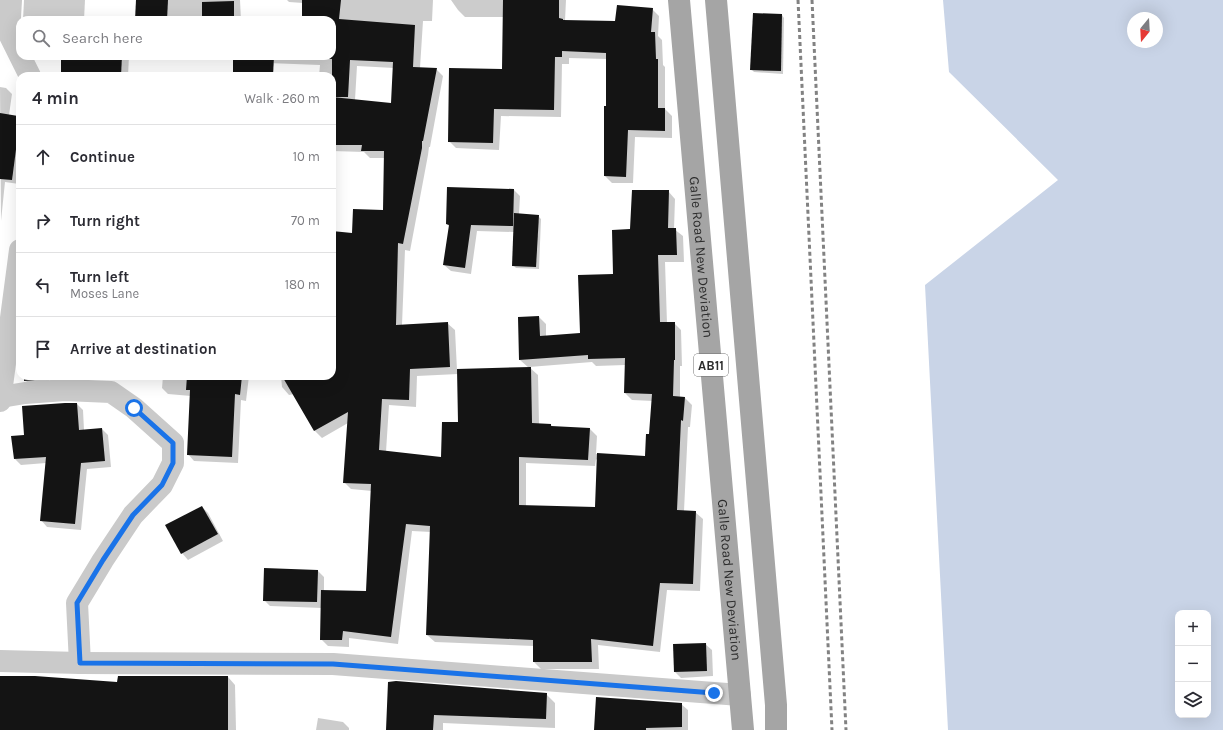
<!DOCTYPE html>
<meta charset="utf-8">
<style>
:root{--surface:#fff;--page:#f2f2f3;--text:#2b2b33;--muted:#7c7c81;--line:#e1e1e2}
body{margin:0;font-family:Karla,sans-serif;background:var(--page);color:var(--text)}
.controls{position:absolute;right:12px;bottom:12px;display:grid;overflow:hidden;border-radius:8px;box-shadow:0 4px 16px #0002}
.controls button{width:36px;height:36px;display:grid;place-items:center;padding:0;border:0;border-bottom:1px solid var(--line);background:var(--surface);color:var(--text);font:20px sans-serif}
.compass{position:absolute;left:1127px;top:12px;width:36px;height:36px;border-radius:50%;background:var(--surface);box-shadow:0 4px 16px #0002;rotate:198deg}
.stop{position:absolute;width:12px;height:12px;margin:-9px;border:3px solid #1a73e8;border-radius:50%;background:#fff}
.stop.end{background:#1a73e8;border-color:#fff;box-shadow:0 1px 4px #0008}
.list{margin:0;padding:0;list-style:none}
h2{display:flex;justify-content:space-between;align-items:center;height:52px;margin:0;padding:0 16px;font-size:17px}
h2 small{font-size:13px;font-weight:400;color:var(--muted)}
.list li{display:grid;grid-template-columns:26px 1fr auto;gap:12px;align-items:center;box-sizing:border-box;height:64px;padding:0 16px;border-top:1px solid var(--line)}
.list b{display:block;font-size:15px;white-space:nowrap}
.list p{margin:0;font-size:13px;white-space:nowrap;color:var(--muted)}
.list em{font-size:13px;font-style:normal;color:var(--muted)}
.icon{flex:none;width:22px;height:22px;fill:none;stroke:currentColor;stroke-width:2;stroke-linecap:round;stroke-linejoin:round}
.map{position:relative;flex:none;width:1223px;height:730px;overflow:hidden}
.search{position:absolute;background:var(--surface);box-shadow:0 4px 16px #0002;left:16px;top:16px;width:320px;height:44px;display:flex;align-items:center;gap:10px;box-sizing:border-box;padding:0 14px;border-radius:12px;color:var(--muted);font-size:15px}
.panel{position:absolute;background:var(--surface);box-shadow:0 4px 16px #0002;left:16px;top:72px;width:320px;height:308px;border-radius:12px}
.map>svg:first-child{display:block}
</style>
<div class="map">
<svg width="1223" height="730" viewBox="0 0 1223 730">
<rect width="100%" height="100%" fill="#fff"/>
<path fill="#c9d4e7" fill-rule="evenodd" d="M 943,0 L 1223,0 L 1223,730 L 948,730 L 925,285 L 1058,180 L 949,72 ZM 1133,18 L 1157,18 L 1157,42 L 1133,42 ZM 1178,613 L 1208,613 L 1208,715 L 1178,715 Z"/>
<g fill="#0003" fill-rule="evenodd">
<polygon points="24,0 85,0 84,20 23,20"/>
<polygon points="137,0 240,0 241,20 136,20"/>
<path d="M 287,0 L 433,0 L 432,21 L 423,21 L 420,68 L 436,69 L 443,76 L 430,147 L 429,147 L 428,155 L 410,251 L 405,250 L 402,325 L 447,323 L 455,330 L 457,370 L 529,368 L 520,360 L 539,317 L 546,324 L 546,337 L 581,334 L 614,275 L 631,230 L 668,191 L 675,199 L 674,229 L 683,236 L 684,262 L 665,262 L 667,323 L 674,323 L 681,330 L 682,366 L 680,366 L 680,397 L 685,398 L 692,405 L 690,427 L 688,427 L 684,511 L 695,512 L 703,519 L 700,591 L 667,590 L 660,652 L 598,645 L 599,669 L 541,669 L 534,662 L 534,646 L 435,642 L 427,635 L 431,532 L 412,531 L 398,644 L 349,638 L 349,647 L 328,646 L 321,639 L 322,608 L 270,606 L 264,600 L 318,571 L 324,577 L 324,591 L 367,592 L 372,491 L 351,489 L 344,482 L 348,423 L 322,438 L 315,431 L 294,394 L 289,395 L 282,387 L 281,376 L 332,376 L 332,232 L 353,234 L 384,211 L 385,158 L 370,158 L 364,152 L 332,151 L 332,76 L 319,76 L 320,65 L 242,62 L 236,56 L 332,56 L 332,20 L 303,20 L 303,3 L 289,2 ZM 357,66 L 394,68 L 392,104 L 355,100 ZM 592,362 L 596,366 L 625,365 L 625,393 L 632,400 L 653,401 L 650,435 L 646,457 L 596,454 L 597,436 L 590,429 L 553,427 L 551,425 L 539,424 L 538,375 L 529,367 ZM 458,374 L 459,424 L 442,458 L 386,452 L 389,405 L 416,407 L 417,376 ZM 596,459 L 597,460 L 596,508 L 526,506 L 526,463 L 595,466 Z"/>
<polygon points="451,0 566,0 565,21 616,22 652,9 659,16 658,36 662,40 663,65 665,67 665,109 672,116 672,138 635,137 633,183 612,183 605,176 607,107 607,59 569,58 569,64 562,64 561,117 501,116 499,150 456,148 449,141 503,70 504,17 465,17 458,10"/>
<polygon points="782,15 784,18 783,74 754,72 751,69"/>
<polygon points="62,56 129,56 128,76 62,76"/>
<polygon points="0,87 6,88 12,94 9,115 17,117 20,120 19,184 5,182 1,221"/>
<polygon points="514,190 520,196 519,214 538,216 541,219 539,269 516,268 513,265 514,232 477,231 471,274 451,271 444,265 450,227 447,224"/>
<polygon points="25,376 49,376 49,381 28,383 25,380"/>
<polygon points="160,376 249,376 246,401 241,400 238,463 194,461 188,454 191,396 168,394 162,388 163,376"/>
<polygon points="77,404 83,410 84,430 102,429 108,435 111,467 87,469 81,530 47,527 41,520 46,463 21,465 15,459 25,436"/>
<polygon points="202,507 208,513 223,541 188,560 182,553 167,526"/>
<polygon points="705,644 712,650 713,676 681,678 675,672"/>
<polygon points="228,677 235,685 236,730 51,730 118,683"/>
<polygon points="389,683 546,694 555,703 555,728 443,723 443,730 387,730"/>
<polygon points="681,704 688,710 688,730 595,730"/>
<polygon points="318,718 343,722 349,728 349,730 316,730"/>
</g>
<g fill="#141414">
<polygon points="136,0 168,0 167,20 135,20"/>
<polygon points="302,0 341,0 339,19 415,25 413,67 437,68 423,141 422,141 422,148 403,244 398,243 396,325 448,322 450,367 410,369 409,400 382,399 379,450 441,457 442,422 458,422 457,369 531,367 532,423 551,424 551,426 590,428 588,460 519,457 519,505 595,507 597,453 645,456 646,434 649,434 652,394 624,393 625,358 588,359 588,355 519,360 518,317 539,316 540,336 580,333 578,275 613,274 612,230 630,229 632,190 669,190 668,228 676,228 677,255 658,255 660,322 675,322 675,360 674,360 673,396 685,397 683,421 681,420 677,510 696,511 693,584 660,583 653,646 591,639 592,662 533,662 533,640 426,635 430,526 406,524 391,637 343,631 342,640 320,640 321,590 366,591 371,484 343,483 348,412 314,431 282,376 332,376 332,231 352,233 353,209 383,210 384,151 361,151 362,145 332,145 332,97 391,103 393,62 350,60 348,97 332,97 332,59 300,58 301,56 332,56 332,20 302,20"/>
<polygon points="503,0 559,0 559,18 563,19 563,20 615,21 617,5 653,8 651,32 655,32 656,59 658,59 658,108 665,108 665,131 628,130 626,177 604,176 604,106 606,106 606,53 562,51 562,57 555,57 554,110 494,109 493,143 448,142 449,68 502,69"/>
<polygon points="234,1 234,20 202,20 202,2"/>
<polygon points="753,13 782,14 781,71 750,70"/>
<polygon points="61,56 122,56 121,76 61,76"/>
<polygon points="233,56 274,56 273,76 233,76"/>
<polygon points="0,113 18,116 19,127 12,180 0,179"/>
<polygon points="447,187 514,189 513,226 471,225 465,268 443,265 449,225 446,224"/>
<polygon points="514,213 539,215 536,267 512,266"/>
<polygon points="24,376 46,376 46,379 24,381"/>
<polygon points="187,376 242,376 240,395 235,394 232,457 187,455 190,390 186,390"/>
<polygon points="65,403 77,403 79,430 102,428 105,461 81,463 75,524 40,521 46,457 14,459 11,436 24,435 22,406"/>
<polygon points="202,506 218,534 181,554 165,525"/>
<polygon points="264,568 318,570 317,602 263,601"/>
<polygon points="706,643 707,671 674,672 673,644"/>
<polygon points="0,676 35,676 117,682 118,676 228,676 228,730 0,730"/>
<polygon points="396,681 547,693 546,719 434,715 433,730 386,730 388,682"/>
<polygon points="596,697 682,703 682,727 646,728 646,730 594,730"/>
</g>
<g fill="none" stroke-linecap="round" stroke-linejoin="round">
<g stroke="#cacaca" stroke-width="22">
<polyline points="11,0 9,34 30,76"/>
<polyline points="1,397 25,393 65,390 111,392 134,408 173,443 173,463 162,485 133,515 103,560 77,603 80,663"/>
<polyline points="0,401 20,250"/>
<polyline points="0,661 80,663 333,664 740,695"/>
</g>
<g stroke="#a5a5a5" stroke-width="22">
<path id="s1" d="M 679,0 L 743,730"/>
<polyline points="716,0 776,705 776,730"/>
</g>
<g stroke="#828282" stroke-width="3" stroke-dasharray="4 3" stroke-linecap="butt">
<polyline points="798,0 832,730"/>
<polyline points="812,0 846,730"/>
</g>
</g>
<g fill="none" stroke-linecap="round" stroke-linejoin="round">
<polyline stroke="#1a73e8" stroke-width="5" points="134,408 173,443 173,463 162,485 133,515 103,560 77,603 80,663 333,664 714,693"/>
</g>
<g text-anchor="middle" stroke-width="4" stroke-linejoin="round" paint-order="stroke">
<rect fill="#fff" stroke="#6c6c6c" stroke-width="1" x="694" y="354" width="34" height="22" rx="3"/>
<g font-size="13" font-weight="bold" fill="#2d2d2d">
<text x="711" y="370">AB11</text>
</g>
<g font-size="14" fill="#2d2d2d" stroke="#fff">
<text dy="5" stroke="none"><textPath href="#s1" startOffset="258">Galle Road New Deviation</textPath></text>
<text dy="5" stroke="none"><textPath href="#s1" startOffset="582">Galle Road New Deviation</textPath></text>
</g>
</g>
</svg>
<div class="controls">
<button>+</button>
<button>−</button>
<button><svg class="icon" aria-label="layers" viewBox="0 0 24 24"><path d="M12 4l9 5-9 5-9-5zM3 14l9 5 9-5"/></svg></button>
</div>
<svg class="compass" viewBox="-18 -18 36 36"><path d="M0-13l5 13h-10z" fill="#e53935"/><path d="M0 13l5-13h-10z" fill="#7c7c81"/></svg>
<div class="stop" style="left:134px;top:408px"></div>
<div class="stop end" style="left:714px;top:693px"></div>
<div class="search"><svg class="icon" aria-label="search" viewBox="0 0 24 24"><circle cx="10" cy="10" r="6"/><path d="M15 15l6 6"/></svg>Search here</div>
<section class="panel">
<h2>4 min<small>Walk · 260 m</small></h2>
<ul class="list">
<li><svg class="icon" aria-label="ahead" viewBox="0 0 24 24"><path d="M12 20V5M6 11l6-6 6 6"/></svg><div><b>Continue</b></div><em>10 m</em></li>
<li><svg class="icon" aria-label="right" viewBox="0 0 24 24"><path d="M7 20v-9h11M14 6l5 5-5 5"/></svg><div><b>Turn right</b></div><em>70 m</em></li>
<li><svg class="icon" aria-label="left" viewBox="0 0 24 24"><path d="M17 20v-9H6M10 6l-5 5 5 5"/></svg><div><b>Turn left</b><p>Moses Lane</p></div><em>180 m</em></li>
<li><svg class="icon" aria-label="arrive" viewBox="0 0 24 24"><path d="M6 21V4h12l-3 4 3 4H6"/></svg><div><b>Arrive at destination</b></div></li>
</ul>
</section>
</div>
